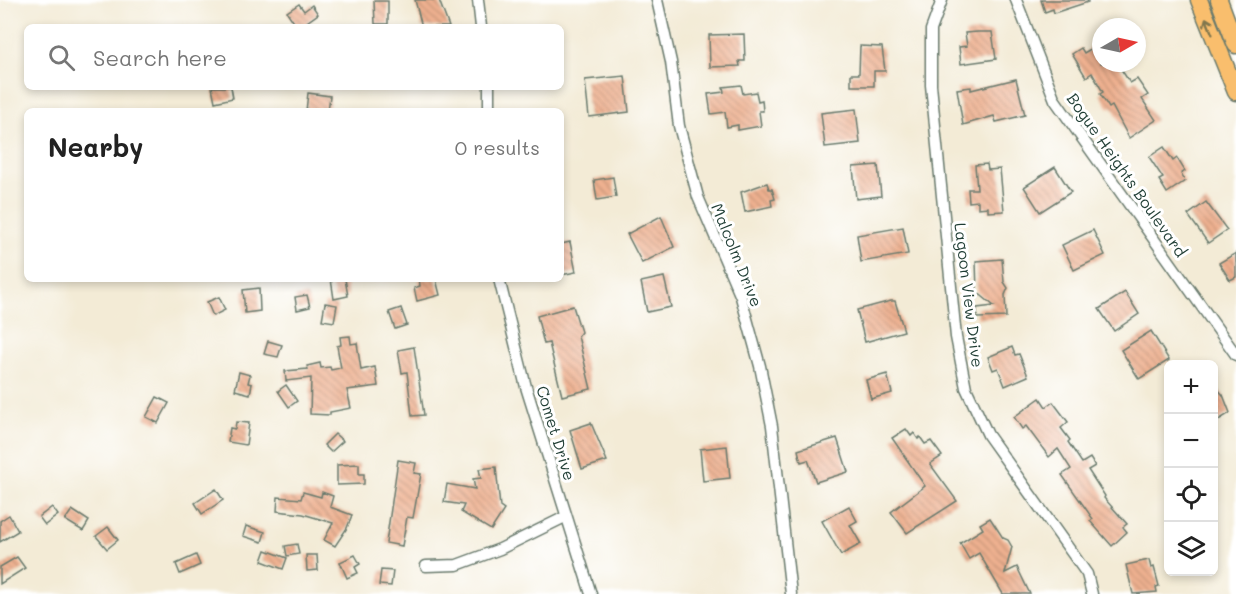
<!DOCTYPE html>
<meta charset="utf-8">
<style>
:root{--surface:#fff;--page:#f6f6f6;--text:#222;--muted:#767676;--line:#e0e0e0}
body{margin:0;font-family:Mali,sans-serif;background:var(--page);color:var(--text)}
.controls{position:absolute;right:18px;bottom:18px;display:grid;overflow:hidden;border-radius:9px;box-shadow:0 3px 9px #0003}
.controls button{width:54px;height:54px;display:grid;place-items:center;padding:0;border:0;border-bottom:2px solid var(--line);background:var(--surface);color:var(--text);font:30px sans-serif}
.compass{position:absolute;left:1092px;top:18px;width:54px;height:54px;border-radius:50%;background:var(--surface);box-shadow:0 3px 9px #0003;rotate:81deg}
.list{margin:0;padding:0;list-style:none}
h2{display:flex;justify-content:space-between;align-items:center;height:78px;margin:0;padding:0 24px;font-size:26px}
h2 small{font-size:20px;font-weight:400;color:var(--muted)}
.icon{flex:none;width:33px;height:33px;fill:none;stroke:currentColor;stroke-width:2;stroke-linecap:round;stroke-linejoin:round}
.map{position:relative;flex:none;width:1236px;height:594px;overflow:hidden}
.search{position:absolute;background:var(--surface);box-shadow:0 3px 9px #0003;left:24px;top:24px;width:540px;height:66px;display:flex;align-items:center;gap:15px;box-sizing:border-box;padding:0 21px;border-radius:9px;color:var(--muted);font-size:22px}
.panel{position:absolute;background:var(--surface);box-shadow:0 3px 9px #0003;left:24px;top:108px;width:540px;height:174px;border-radius:9px}
.map>svg:first-child{display:block}
</style>
<div class="map">
<svg width="1236" height="594" viewBox="0 0 1236 594">
<defs>
<pattern id="building-back-hatch" width="6" height="6" patternUnits="userSpaceOnUse" patternTransform="scale(1.5)"><rect width="6" height="6" fill="#efb190"/><path d="M-1 5l2 2M0 0l6 6M5-1l2 2" fill="none" stroke="#c19176"/></pattern>
</defs>
<rect width="100%" height="100%" fill="#fff"/>
<filter id="ink" filterUnits="userSpaceOnUse"><feTurbulence type="fractalNoise" baseFrequency=".0167" numOctaves="2"/><feDisplacementMap in="SourceGraphic" scale="12" xChannelSelector="R" yChannelSelector="G"/><feConvolveMatrix kernelMatrix="1 2 1 2 8 2 1 2 1" color-interpolation-filters="sRGB"/></filter>
<filter id="wash" filterUnits="userSpaceOnUse"><feTurbulence type="fractalNoise" baseFrequency=".008" numOctaves="4" result="noise"/><feDisplacementMap in="SourceGraphic" scale="24" xChannelSelector="R" yChannelSelector="G"/><feGaussianBlur stdDeviation="1.35" result="paint"/><feColorMatrix in="noise" values="0 0 0 0 0 0 0 0 0 0 0 0 0 0 0 0 0 1.4 0 .05"/><feComposite in="paint" operator="in"/></filter>
<g filter="url(#wash)">
<rect width="100%" height="100%" fill="#f3ebd6"/>
<g id="blocks">
<g fill="url(#building-back-hatch)">
<polygon points="415,0 439,0 449,27 422,27"/>
<polygon points="1041,0 1088,0 1088,2 1054,13 1053,9 1045,12"/>
<polygon points="374,1 388,1 388,24 375,24"/>
<polygon points="299,4 304,11 312,5 318,14 307,22 310,27 297,27 287,12"/>
<polygon points="978,32 992,32 996,59 961,64 959,47 967,46 965,33"/>
<polygon points="744,34 745,61 739,61 740,66 710,67 709,35"/>
<polygon points="860,46 882,47 885,71 874,71 874,86 851,86 851,74 859,74"/>
<polygon points="1081,48 1084,53 1092,48 1095,53 1101,50 1101,63 1117,63 1130,83 1137,79 1148,95 1142,99 1156,120 1129,138 1112,106 1109,108 1100,94 1103,92 1092,73 1086,77 1072,54"/>
<polygon points="625,76 629,112 589,117 585,80"/>
<polygon points="1016,79 1025,115 996,122 994,116 963,125 957,89 971,87 971,90"/>
<polygon points="741,85 743,94 756,92 758,101 762,100 763,111 759,111 761,126 738,130 738,125 727,127 725,112 711,114 708,94 724,92 723,87"/>
<polygon points="212,87 231,87 233,98 215,102"/>
<polygon points="308,93 330,96 328,111 306,111"/>
<polygon points="856,109 860,143 825,147 821,113"/>
<polygon points="1164,147 1173,161 1177,158 1185,171 1181,174 1185,181 1167,193 1159,180 1163,178 1149,157"/>
<polygon points="987,164 988,170 1000,169 1004,211 988,212 988,207 978,208 978,201 969,202 968,189 977,189 975,165"/>
<polygon points="878,165 881,196 856,199 853,167"/>
<polygon points="1055,167 1071,192 1040,212 1024,187"/>
<polygon points="613,177 616,197 597,200 594,180"/>
<polygon points="767,183 769,189 772,189 775,199 771,200 772,206 745,212 741,192"/>
<polygon points="1206,202 1227,230 1208,243 1188,215"/>
<polygon points="661,216 674,247 642,263 627,234"/>
<polygon points="903,227 908,254 861,262 857,235"/>
<polygon points="1093,230 1105,255 1074,270 1062,245"/>
<polygon points="570,242 576,272 561,275 561,244"/>
<polygon points="1236,253 1236,277 1230,280 1219,263"/>
<polygon points="1002,259 1004,282 1008,288 1005,295 1006,317 977,318 977,308 994,306 977,292 976,261"/>
<polygon points="664,277 671,307 647,312 641,282"/>
<polygon points="331,279 345,279 348,296 334,299"/>
<polygon points="419,279 436,279 440,295 417,301 414,288 420,286"/>
<polygon points="259,288 260,311 245,313 243,290"/>
<polygon points="1125,292 1139,314 1114,331 1099,309"/>
<polygon points="307,295 310,307 297,310 295,297"/>
<polygon points="219,297 225,310 213,316 207,302"/>
<polygon points="891,301 895,301 904,331 865,342 857,310"/>
<polygon points="325,303 337,305 334,322 322,320"/>
<polygon points="573,306 581,332 578,336 591,389 562,396 549,343 544,344 537,316"/>
<polygon points="401,308 407,325 395,329 389,312"/>
<polygon points="1151,331 1169,360 1139,379 1121,350"/>
<polygon points="350,336 351,344 357,343 361,370 375,367 378,386 347,390 351,408 330,412 330,415 310,414 311,378 286,381 285,371 308,369 307,366 320,363 321,368 330,367 331,370 341,368 337,346 341,345 340,337"/>
<polygon points="268,341 282,345 278,357 264,354"/>
<polygon points="414,347 424,415 412,416 407,372 402,373 398,350"/>
<polygon points="1012,347 1015,355 1019,354 1028,376 1005,386 998,368 993,370 988,357"/>
<polygon points="239,372 250,375 248,383 252,384 250,394 235,390"/>
<polygon points="887,374 892,393 871,399 866,380"/>
<polygon points="286,385 297,401 289,407 278,391"/>
<polygon points="1214,385 1223,395 1230,413 1214,423"/>
<polygon points="157,397 169,403 158,423 146,417"/>
<polygon points="1040,398 1046,407 1053,402 1068,422 1061,428 1070,440 1068,442 1082,463 1090,458 1095,466 1088,470 1105,496 1104,498 1127,524 1123,527 1127,532 1112,546 1090,521 1093,519 1062,475 1071,469 1058,449 1049,457 1026,426 1022,429 1014,417"/>
<polygon points="236,422 249,423 246,445 228,442 230,428 235,429"/>
<polygon points="591,423 607,461 582,469 570,430"/>
<polygon points="906,429 911,436 914,433 918,439 920,437 925,444 931,441 942,456 930,464 957,501 907,533 891,512 925,486 892,438"/>
<polygon points="335,434 343,441 331,452 324,445"/>
<polygon points="837,438 848,472 816,482 808,460 801,462 798,450"/>
<polygon points="727,446 730,478 703,481 700,449"/>
<polygon points="398,460 416,463 414,473 421,474 413,518 407,517 402,546 386,543"/>
<polygon points="359,464 359,474 364,474 364,484 337,485 337,465"/>
<polygon points="496,467 500,507 504,510 491,530 461,512 464,505 444,502 447,484 475,489 473,479 481,478 479,469"/>
<polygon points="216,489 223,500 202,514 195,503"/>
<polygon points="303,492 321,497 322,492 333,496 330,507 352,515 347,528 335,546 324,540 333,523 303,514 277,511 278,497 301,499"/>
<polygon points="849,506 857,521 850,525 861,544 841,555 822,521"/>
<polygon points="52,507 58,515 45,525 39,517"/>
<polygon points="72,510 89,521 83,531 65,520"/>
<polygon points="9,515 18,531 0,542 0,521"/>
<polygon points="990,518 1003,538 1008,540 1012,547 1005,573 1017,567 1030,594 1003,594 979,553 969,559 960,543 983,529 980,524"/>
<polygon points="246,526 265,532 262,542 243,536"/>
<polygon points="108,527 118,540 107,549 96,536"/>
<polygon points="297,544 299,554 287,556 285,546"/>
<polygon points="266,550 287,558 283,569 262,561"/>
<polygon points="196,555 200,565 180,574 176,564"/>
<polygon points="306,555 317,555 318,570 307,571"/>
<polygon points="355,555 360,564 355,567 358,573 347,578 340,562"/>
<polygon points="17,557 25,568 0,584 0,567"/>
<polygon points="1149,560 1151,568 1154,567 1159,586 1156,587 1157,592 1133,594 1126,565"/>
<polygon points="381,570 393,571 391,586 379,585"/>
</g>
</g>
</g>
<g filter="url(#ink)">
<use href="#blocks" fill-opacity="0" stroke="#697a6d" stroke-width="1.5"/>
<g fill="none" stroke-linecap="round" stroke-linejoin="round">
<g stroke="#697a6d" stroke-width="13">
<g id="street">
<polyline points="478,0 481,27"/>
<polyline points="657,0 671,62 679,126 698,197 741,297 760,366 772,426 791,594"/>
<polyline points="942,0 931,30 931,85 956,337 966,388 988,435 1087,574 1092,594"/>
<polyline points="1016,0 1055,100 1236,355"/>
<polyline points="489,111 489,87"/>
<polyline points="499,279 526,387 591,594"/>
<polyline points="426,566 457,565 500,549 565,517"/>
</g>
</g>
<g stroke="#697a6d" stroke-width="19">
<g id="primary">
<polyline points="1199,0 1236,92"/>
<polyline points="1219,0 1236,45"/>
</g>
</g>
<use href="#street" stroke="#fff" stroke-width="10"/>
<use href="#primary" stroke="#f9be6d" stroke-width="16"/>
</g>
<defs><path id="oneway-shaft" d="M-6 0H5M1.5-3L5.5 0L1.5 3" fill="none" stroke-width="1.6" stroke-linecap="round" stroke-linejoin="round" transform="scale(1.5)"/></defs>
<use stroke="#81774e" href="#oneway-shaft" transform="translate(1209 26) rotate(-112)"/>
</g>
<g text-anchor="middle" stroke-width="6" stroke-linejoin="round" paint-order="stroke">
<g font-size="16" fill="#1f3d34" stroke="#fff">
<text transform="translate(1127 175) rotate(55)" y="6">Bogue Heights Boulevard</text>
<text transform="translate(737 255) rotate(68)" y="6">Malcolm Drive</text>
<text transform="translate(969 295) rotate(83)" y="6">Lagoon View Drive</text>
<text transform="translate(556 433) rotate(73)" y="6">Comet Drive</text>
</g>
</g>
</svg>
<div class="controls">
<button>+</button>
<button>−</button>
<button><svg class="icon" aria-label="locate" viewBox="0 0 24 24"><circle cx="12" cy="12" r="6"/><path d="M12 2v4M12 18v4M2 12h4M18 12h4"/></svg></button>
<button><svg class="icon" aria-label="layers" viewBox="0 0 24 24"><path d="M12 4l9 5-9 5-9-5zM3 14l9 5 9-5"/></svg></button>
</div>
<svg class="compass" viewBox="-18 -18 36 36"><path d="M0-13l5 13h-10z" fill="#e53935"/><path d="M0 13l5-13h-10z" fill="#767676"/></svg>
<div class="search"><svg class="icon" aria-label="search" viewBox="0 0 24 24"><circle cx="10" cy="10" r="6"/><path d="M15 15l6 6"/></svg>Search here</div>
<section class="panel">
<h2>Nearby<small>0 results</small></h2>
<ul class="list">
</ul>
</section>
</div>
